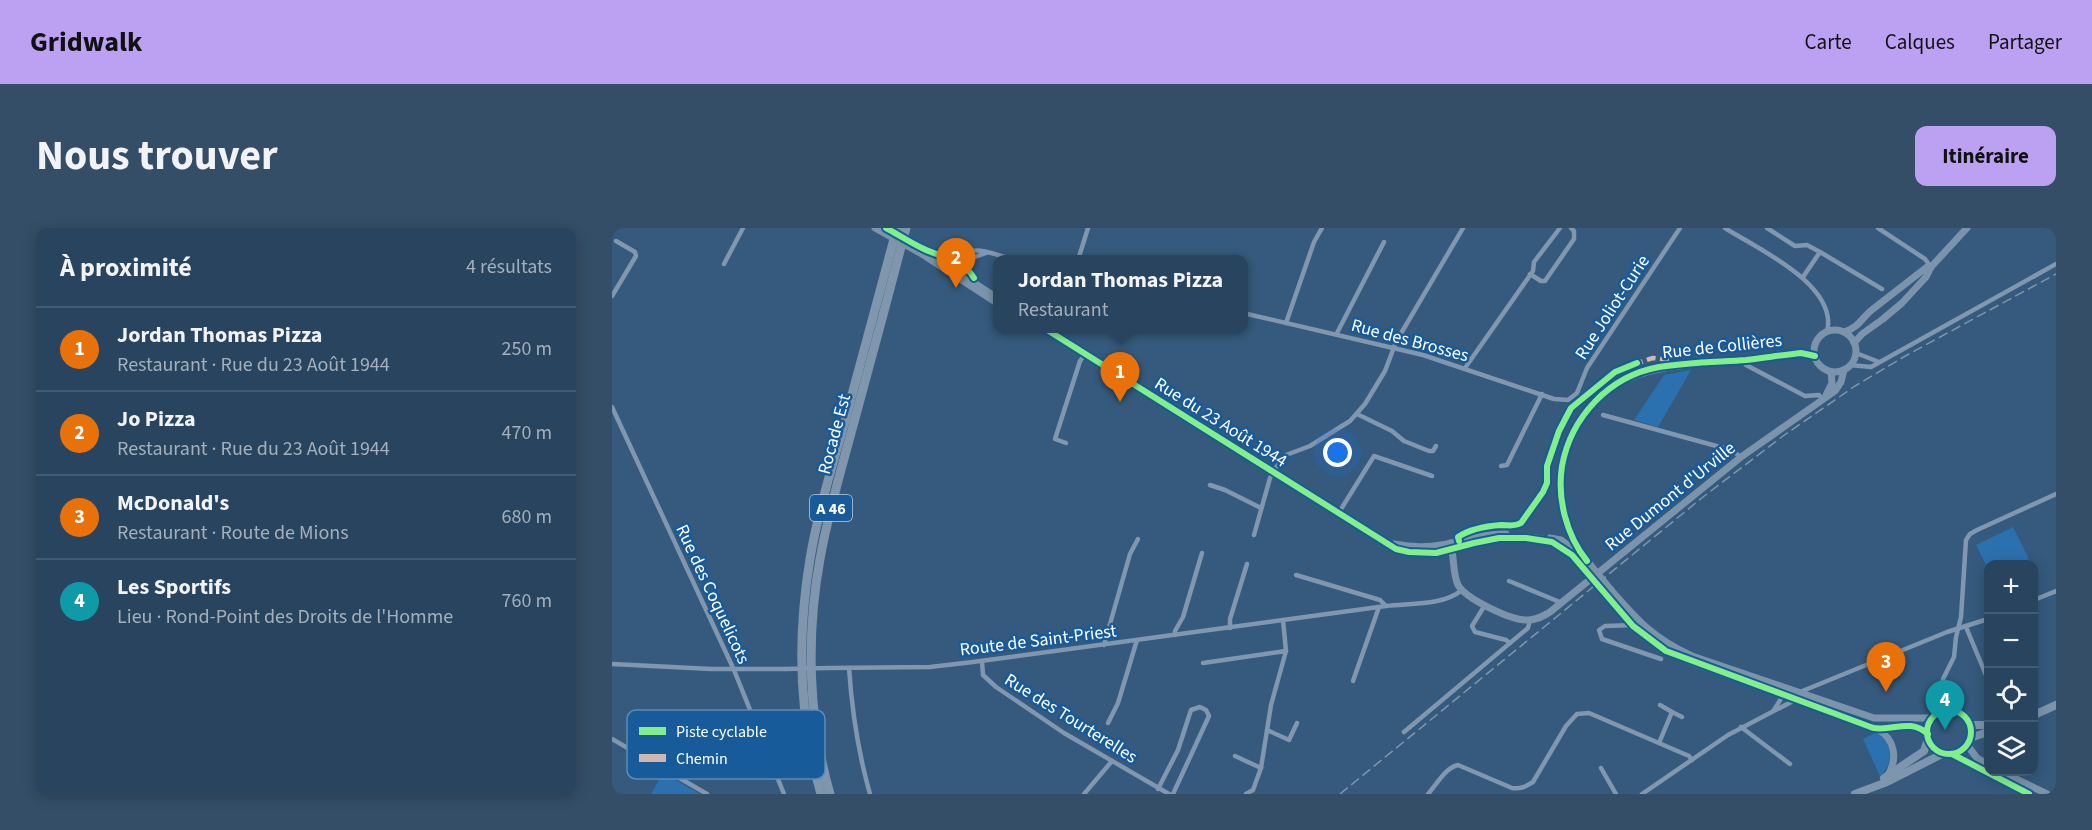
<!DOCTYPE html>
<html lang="fr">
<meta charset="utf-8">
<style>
:root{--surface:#28445e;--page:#344e67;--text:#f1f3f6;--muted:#a5b0bc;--line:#445c73;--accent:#bca0f2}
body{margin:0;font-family:"Source Sans 3",sans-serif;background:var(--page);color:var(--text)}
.controls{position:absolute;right:18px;bottom:18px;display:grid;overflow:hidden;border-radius:12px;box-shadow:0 3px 15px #0003}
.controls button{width:54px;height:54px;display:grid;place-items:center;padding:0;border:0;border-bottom:2px solid var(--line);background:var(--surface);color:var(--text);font:30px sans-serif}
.you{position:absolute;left:726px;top:225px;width:21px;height:21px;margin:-15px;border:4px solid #fff;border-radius:50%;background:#1a73e8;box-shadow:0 0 0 9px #1a73e833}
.badge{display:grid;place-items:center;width:39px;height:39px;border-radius:50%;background:var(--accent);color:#fff;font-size:20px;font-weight:700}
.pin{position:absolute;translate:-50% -50px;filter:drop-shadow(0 2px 3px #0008)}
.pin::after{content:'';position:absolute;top:32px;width:21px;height:18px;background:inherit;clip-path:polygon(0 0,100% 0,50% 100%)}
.popup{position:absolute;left:381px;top:27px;width:255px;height:78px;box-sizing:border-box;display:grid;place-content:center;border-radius:12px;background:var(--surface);filter:drop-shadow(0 2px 4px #0005);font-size:20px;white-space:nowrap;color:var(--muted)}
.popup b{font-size:22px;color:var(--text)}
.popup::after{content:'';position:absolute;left:50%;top:100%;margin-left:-12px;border:12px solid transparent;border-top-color:var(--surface)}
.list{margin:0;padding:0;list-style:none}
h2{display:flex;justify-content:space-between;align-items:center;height:78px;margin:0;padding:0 24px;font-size:26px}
h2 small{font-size:20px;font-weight:400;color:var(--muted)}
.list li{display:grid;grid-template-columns:39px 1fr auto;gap:18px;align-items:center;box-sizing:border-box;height:84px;padding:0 24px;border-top:2px solid var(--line)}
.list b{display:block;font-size:22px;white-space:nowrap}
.list p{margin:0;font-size:20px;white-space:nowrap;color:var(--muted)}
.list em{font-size:20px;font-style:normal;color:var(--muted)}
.icon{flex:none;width:33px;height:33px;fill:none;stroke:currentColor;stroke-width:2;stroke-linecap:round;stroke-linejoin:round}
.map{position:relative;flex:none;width:1444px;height:566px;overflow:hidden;border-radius:12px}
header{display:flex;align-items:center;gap:36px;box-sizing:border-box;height:84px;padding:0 30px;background:var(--accent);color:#111}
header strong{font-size:28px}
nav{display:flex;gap:33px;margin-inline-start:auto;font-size:21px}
.intro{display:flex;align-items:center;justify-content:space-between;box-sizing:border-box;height:144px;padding:0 36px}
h1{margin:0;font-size:42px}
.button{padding:15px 27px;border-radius:12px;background:var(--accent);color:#111;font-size:21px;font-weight:700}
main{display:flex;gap:36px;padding:0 36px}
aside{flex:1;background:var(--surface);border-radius:12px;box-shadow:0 3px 15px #0003}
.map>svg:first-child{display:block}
</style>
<header>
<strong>Gridwalk</strong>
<nav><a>Carte</a><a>Calques</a><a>Partager</a></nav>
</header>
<div class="intro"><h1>Nous trouver</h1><a class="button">Itinéraire</a></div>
<main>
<aside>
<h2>À proximité<small>4 résultats</small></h2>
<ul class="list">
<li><span class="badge" style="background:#e8710a">1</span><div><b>Jordan Thomas Pizza</b><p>Restaurant · Rue du 23 Août 1944</p></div><em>250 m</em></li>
<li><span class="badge" style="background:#e8710a">2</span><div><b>Jo Pizza</b><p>Restaurant · Rue du 23 Août 1944</p></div><em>470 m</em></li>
<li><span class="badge" style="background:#e8710a">3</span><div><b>McDonald's</b><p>Restaurant · Route de Mions</p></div><em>680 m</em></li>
<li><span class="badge" style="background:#0f9aa8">4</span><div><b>Les Sportifs</b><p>Lieu · Rond-Point des Droits de l'Homme</p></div><em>760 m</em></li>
</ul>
</aside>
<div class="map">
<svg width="1444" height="566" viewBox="0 0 1444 566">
<rect width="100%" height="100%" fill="#355a7d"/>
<g fill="#2c71af">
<polygon points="1079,142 1046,199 1022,192 1052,147"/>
<polygon points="1401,299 1417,331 1406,336 1376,337 1376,341 1364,317"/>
<path d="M 1263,505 C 1282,513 1282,536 1268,548 L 1251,511 Z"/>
<polygon points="51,545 88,566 39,566"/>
</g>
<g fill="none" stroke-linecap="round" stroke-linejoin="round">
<g stroke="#8097af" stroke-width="4.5">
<path d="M 1113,0 C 1146,21 1227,57 1215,104"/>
<polyline points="1155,0 1183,18 1195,17 1208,24"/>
<polyline points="1266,0 1313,31 1319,39"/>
<polyline points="466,32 476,0"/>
<polyline points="112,36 131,0"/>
<path d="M 336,43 C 356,11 372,24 403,32"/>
<polyline points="918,46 929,53 933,53 962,11 962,3 959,0"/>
<polyline points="347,48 360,30 374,25"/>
<polyline points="1191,49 1208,24 1270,61"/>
<polyline points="0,68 24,28 23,24 4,13"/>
<polyline points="631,85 811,127 942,171 956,172 965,165 975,140 1068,0"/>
<polyline points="674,95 702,14 710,0"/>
<polyline points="725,105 772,14"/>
<polyline points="1244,125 1267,134"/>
<polyline points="1133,132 1134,137 1193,168 1207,167 1210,171"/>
<polyline points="1238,137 1259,139 1444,36"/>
<polyline points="853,140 921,43 922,34 948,0"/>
<polyline points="0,179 122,442 172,566"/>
<polyline points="745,186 780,203 792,213 817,223 821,223 824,218"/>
<polyline points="991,187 1119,222 1129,229"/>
<polyline points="454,215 443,211 468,133 473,126"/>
<polyline points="889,238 895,237 930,166"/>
<polyline points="598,257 613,262 649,280"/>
<polyline points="726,286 762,228 820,248"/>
<polyline points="642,307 658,250 663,241 674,227 698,218 738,193 753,176 773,143 784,114 851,0"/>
<polyline points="684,347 768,372 774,378"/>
<polyline points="897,353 950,375"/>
<polyline points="1422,372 1444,363"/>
<polyline points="873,377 860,398 863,404 894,412 898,415"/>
<polyline points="1024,397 993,398 987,402 990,411 1049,431"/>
<polyline points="1354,399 1376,452"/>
<polyline points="618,400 618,391 635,336"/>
<polyline points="563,407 563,403 571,389 590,325"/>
<polyline points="492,417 518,326 526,311"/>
<polyline points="370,433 371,447 384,459 452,505 557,566"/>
<polyline points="591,435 674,423"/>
<polyline points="0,436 99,441 173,441"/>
<path d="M 217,440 L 318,439 L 361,434 L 774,378 C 798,375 831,378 850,362"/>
<path d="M 237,440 C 240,484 246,524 258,566"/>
<polyline points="741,453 767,379"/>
<polyline points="1188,464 1335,404 1376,391"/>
<polyline points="1162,482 1175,461"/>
<polyline points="1335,483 1332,472 1331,451 1342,429 1344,409 1349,389 1354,312 1358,306 1365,302 1444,266"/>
<polyline points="1060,484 1070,489"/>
<polyline points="496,495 506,475 525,412"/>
<polyline points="1129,499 1178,536"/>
<polyline points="655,502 677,512 685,495"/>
<polyline points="792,504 916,400 918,392"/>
<polyline points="0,511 95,566"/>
<polyline points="1047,515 1060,484 1048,477"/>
<polyline points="623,528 649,540"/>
<polyline points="989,540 1004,566"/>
<polyline points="546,561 566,522 579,482 588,479 594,482 597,488 561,566"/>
<polyline points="472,566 500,533"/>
<polyline points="634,566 641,562 649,540 659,477 674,423 671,392"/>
<path d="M 816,566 C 825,556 833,540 846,537 L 900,560 C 909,561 913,559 921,554 L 954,498 L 965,486 L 977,485 L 1077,528 L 1080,532"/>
<polyline points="1030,566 1116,507 1183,472"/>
</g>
<g stroke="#7b94ab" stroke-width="7">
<polyline points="310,26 385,75"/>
<polyline points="347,45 385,70"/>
<path d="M 432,100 L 784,321 C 811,330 834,322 861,315 C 882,309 922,305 943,315 C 954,320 962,329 970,338"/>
<circle cx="1223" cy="123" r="21"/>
<path d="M 1232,104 C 1248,99 1249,90 1261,81 C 1279,67 1297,53 1315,39 L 1319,39"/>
<polyline points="1242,115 1250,106 1271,91 1290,75 1314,49 1319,39 1355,0"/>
<polyline points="1214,167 1220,155 1219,144"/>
<polyline points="938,310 949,312 965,324"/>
<path d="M 838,315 C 843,329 840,344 846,357 C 854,371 900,393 916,392 C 925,392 931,388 938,384 L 1129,229 L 1223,163 L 1229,154 L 1232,142"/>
<path d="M 782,316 C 798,319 812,320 829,317 C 852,314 870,305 894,306"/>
<path d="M 971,329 C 952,298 942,259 953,224 C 983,134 1056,139 1134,132 C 1152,130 1170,127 1189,125 L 1203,128"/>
<path d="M 999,362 C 1026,393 1042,411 1080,428 L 1262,490 L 1321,490"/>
<path d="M 994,367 C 1022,399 1038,417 1079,434 L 1248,495 C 1253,497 1258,499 1262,500 C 1283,503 1297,490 1316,506"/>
<path d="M 1265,501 C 1283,511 1286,530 1276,547"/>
<polyline points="1355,517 1365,530 1376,536"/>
<polyline points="1340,526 1417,566"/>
<polyline points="1390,544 1435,566"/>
</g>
<g stroke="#7d96ad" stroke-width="8">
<circle cx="1337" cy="504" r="22"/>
<polyline points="1422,487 1444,477"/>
<polyline points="1358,497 1376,497"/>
<polyline points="1358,510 1376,504"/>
<polyline points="1272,550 1312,523 1316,511"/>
<polyline points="1243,566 1275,554 1332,525"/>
</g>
<g stroke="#7f96ad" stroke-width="9">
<path d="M 209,566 C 187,490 185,409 198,331 C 206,283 221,236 234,189 C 251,126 268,63 285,0"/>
<path d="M 218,566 C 196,490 194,408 208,331 C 216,285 230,239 242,194 C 260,129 277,65 294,0"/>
</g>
<polyline stroke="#7f96ad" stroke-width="1.5" stroke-dasharray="10 4.5" stroke-linecap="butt" points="728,566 1091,269 1171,208 1243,158 1295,127 1444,46"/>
<polyline stroke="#8097af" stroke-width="4.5" points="173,441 217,440"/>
<g stroke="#7b94ab" stroke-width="7">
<polyline points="263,0 310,26"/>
<polyline points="976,334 999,362"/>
<polyline points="970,338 994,367"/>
</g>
<polyline stroke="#d1b7ad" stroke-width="4.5" stroke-dasharray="9 4.5" stroke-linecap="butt" points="1022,136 1041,130 1057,132"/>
<g stroke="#185b9a" stroke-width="10">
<g id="cycleway">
<path d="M 274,0 C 287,7 299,15 312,21 C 329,29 352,32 362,50"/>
<path d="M 432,100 L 784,321 L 797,324 L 824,325 L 862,315 L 887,310 L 914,310 L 940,314 L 960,327 L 1021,398 L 1054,423 L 1248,495 C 1253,497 1258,499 1262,500 C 1283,503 1297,490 1316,506"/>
<path d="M 847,313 L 846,309 C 858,301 875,298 889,297 C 897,297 902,299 909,295 L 931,264 L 935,255 L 935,238 L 947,203 L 959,180 L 1003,144 L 1025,135"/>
<path d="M 975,333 C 954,307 945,270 950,238 C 959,189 997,148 1047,139 C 1076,134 1105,134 1134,132 C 1152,130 1170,127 1189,125 L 1203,128"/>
<circle cx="1337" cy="504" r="22"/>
<polyline points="1340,526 1417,566"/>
</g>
</g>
<use href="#cycleway" stroke="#82f089" stroke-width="6"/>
</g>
<g text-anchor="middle" stroke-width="5" stroke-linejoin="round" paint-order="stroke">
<rect fill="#185b9a" stroke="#bacee1" stroke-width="1.5" x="198" y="267" width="42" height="26" rx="4.5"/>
<g font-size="16" font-weight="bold" fill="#fff">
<text x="219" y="286">A 46</text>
</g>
<g font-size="18" fill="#fff" stroke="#185b9a">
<text transform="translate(1000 79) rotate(-57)" y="6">Rue Joliot-Curie</text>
<text transform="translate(798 112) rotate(15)" y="6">Rue des Brosses</text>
<text transform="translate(1110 118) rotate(-6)" y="6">Rue de Collières</text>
<text transform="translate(609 194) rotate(32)" y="6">Rue du 23 Août 1944</text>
<text transform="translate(222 206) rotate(-75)" y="6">Rocade Est</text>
<text transform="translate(1058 268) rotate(-39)" y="6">Rue Dumont d'Urville</text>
<text transform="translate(101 366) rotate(65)" y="6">Rue des Coquelicots</text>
<text transform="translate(426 412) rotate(-7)" y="6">Route de Saint-Priest</text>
<text transform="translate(459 490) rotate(32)" y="6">Rue des Tourterelles</text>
</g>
</g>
<rect x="15" y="482" width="198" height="69" rx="9" fill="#185b9a" stroke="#5d8cb8" stroke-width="1.5"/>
<rect x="27" y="499" width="27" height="8" fill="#82f089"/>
<rect x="27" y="526" width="27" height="8" fill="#d1b7ad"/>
<g font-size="16" fill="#fff">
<text x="64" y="509">Piste cyclable</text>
<text x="64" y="536">Chemin</text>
</g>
</svg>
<div class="controls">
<button>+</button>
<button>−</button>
<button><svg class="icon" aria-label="locate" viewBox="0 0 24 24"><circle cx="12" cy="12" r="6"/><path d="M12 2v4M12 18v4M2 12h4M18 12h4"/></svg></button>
<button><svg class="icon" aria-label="layers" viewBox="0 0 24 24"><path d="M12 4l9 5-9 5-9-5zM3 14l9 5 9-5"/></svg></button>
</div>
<div class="you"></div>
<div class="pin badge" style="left:508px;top:174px;background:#e8710a">1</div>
<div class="popup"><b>Jordan Thomas Pizza</b>Restaurant</div>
<div class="pin badge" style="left:344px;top:60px;background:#e8710a">2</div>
<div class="pin badge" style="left:1274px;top:464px;background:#e8710a">3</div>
<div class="pin badge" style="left:1333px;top:502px;background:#0f9aa8">4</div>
</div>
</main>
